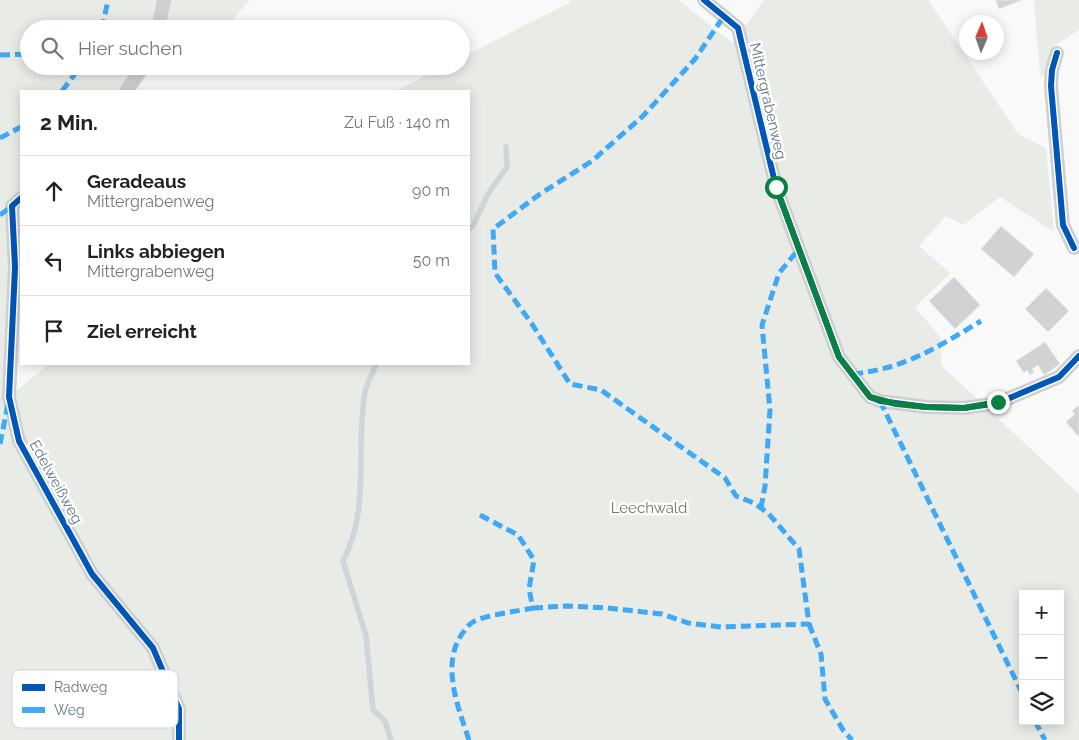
<!DOCTYPE html>
<html lang="de">
<meta charset="utf-8">
<style>
:root{--surface:#fff;--page:#f2f2f2;--text:#222;--muted:#767676;--line:#e0e0e0}
body{margin:0;font-family:Raleway,sans-serif;background:var(--page);color:var(--text)}
.controls{position:absolute;right:15px;bottom:15px;display:grid;overflow:hidden;border-radius:0px;box-shadow:0 2px 12px #0003}
.controls button{width:45px;height:45px;display:grid;place-items:center;padding:0;border:0;border-bottom:1px solid var(--line);background:var(--surface);color:var(--text);font:25px sans-serif}
.compass{position:absolute;left:959px;top:15px;width:45px;height:45px;border-radius:50%;background:var(--surface);box-shadow:0 2px 12px #0003;rotate:2deg}
.stop{position:absolute;width:15px;height:15px;margin:-11px;border:4px solid #0b8043;border-radius:50%;background:#fff}
.stop.end{background:#0b8043;border-color:#fff;box-shadow:0 1px 5px #0008}
.list{margin:0;padding:0;list-style:none}
h2{display:flex;justify-content:space-between;align-items:center;height:65px;margin:0;padding:0 20px;font-size:21px}
h2 small{font-size:16px;font-weight:400;color:var(--muted)}
.list li{display:grid;grid-template-columns:32px 1fr auto;gap:15px;align-items:center;box-sizing:border-box;height:70px;padding:0 20px;border-top:1px solid var(--line)}
.list b{display:block;font-size:19px;white-space:nowrap}
.list p{margin:0;font-size:16px;white-space:nowrap;color:var(--muted)}
.list em{font-size:16px;font-style:normal;color:var(--muted)}
.icon{flex:none;width:28px;height:28px;fill:none;stroke:currentColor;stroke-width:2;stroke-linecap:round;stroke-linejoin:round}
.map{position:relative;flex:none;width:1079px;height:740px;overflow:hidden}
.search{position:absolute;background:var(--surface);box-shadow:0 2px 12px #0003;left:20px;top:20px;width:450px;height:55px;display:flex;align-items:center;gap:12px;box-sizing:border-box;padding:0 18px;border-radius:28px;color:var(--muted);font-size:19px}
.panel{position:absolute;background:var(--surface);box-shadow:0 2px 12px #0003;left:20px;top:90px;width:450px;height:275px;border-radius:0px}
.map>svg:first-child{display:block}
</style>
<div class="map">
<svg width="1079" height="740" viewBox="0 0 1079 740">
<rect width="100%" height="100%" fill="#f9f9f9"/>
<g fill="#e8ebe6" fill-rule="evenodd">
<polygon points="0,0 250,0 223,29 29,29 29,66 138,66 116,91 21,91 21,191 0,212"/>
<path d="M 570,0 L 678,0 L 733,43 L 764,0 L 928,0 L 1018,134 L 1046,148 L 1054,232 L 1000,197 L 963,225 L 946,216 L 919,246 L 950,273 L 915,307 L 941,338 L 941,365 L 1079,494 L 1079,740 L 0,740 L 0,215 L 12,206 L 10,396 L 49,364 L 469,364 L 469,91 L 396,91 L 445,66 L 461,66 L 461,58 L 569,3 ZM 1023,594 L 1060,594 L 1060,721 L 1023,721 Z"/>
<polygon points="1034,0 1079,0 1079,30 1052,47 1050,78 1040,75"/>
</g>
<g fill="none" stroke-linecap="round" stroke-linejoin="round">
<g stroke="#ced6d9" stroke-width="5.5">
<polyline points="469,229 473,226 488,194 507,167 506,147"/>
<path d="M 376,364 C 373,373 367,383 365,392 C 355,449 371,509 343,561 L 366,636 L 373,710 L 385,721 L 391,740"/>
</g>
</g>
<g fill="#d0d2d3" stroke="#e8e8e8">
<polygon points="996,0 1022,0 999,9"/>
<polygon points="1001,226 1034,254 1014,277 981,249"/>
<polygon points="954,277 980,305 955,329 929,301"/>
<polygon points="1046,288 1069,311 1048,332 1025,309"/>
<polygon points="1045,342 1060,364 1044,375 1038,365 1032,369 1034,372 1030,375 1027,370 1024,373 1016,361"/>
<polygon points="1079,405 1079,437 1066,422 1075,414 1072,411"/>
</g>
<g fill="none" stroke-linecap="round" stroke-linejoin="round">
<g stroke="#cecfd0" stroke-width="14">
<polyline points="704,0 738,28 776,187 839,357 870,397 880,401 926,407 964,408 998,403 1059,377 1079,356"/>
<polyline points="158,29 164,0"/>
<polyline points="1057,53 1052,70 1051,86 1063,225 1074,248"/>
<polyline points="126,91 144,66"/>
<polyline points="21,198 12,206 15,267 9,397 19,441 92,574 153,648 179,709 179,740"/>
</g>
<g stroke="#3fa9f5" stroke-width="5" stroke-dasharray="10 5" stroke-linecap="butt">
<polyline points="102,29 108,0"/>
<polyline points="0,55 29,54"/>
<polyline points="62,91 81,66"/>
<polyline points="0,138 21,127"/>
<polyline points="0,215 12,206"/>
<path d="M 853,374 C 906,368 936,348 981,321"/>
<polyline points="880,401 1023,695"/>
<polyline points="0,444 8,404"/>
<polyline points="761,508 765,486 770,410 762,325 779,273 799,249"/>
<polyline points="533,608 567,606 607,608 662,614 688,623 721,627 809,624 799,549 768,513 754,503 736,496 725,478 601,390 570,384 532,324 495,273 493,229 540,194 592,161 643,116 695,59 724,16"/>
<polyline points="809,624 821,654 825,699 843,730 852,740"/>
<polyline points="1035,721 1045,740"/>
<path d="M 469,740 C 458,707 439,661 465,630 C 467,628 470,623 473,622 C 484,615 519,611 533,608 L 529,589 L 534,560 L 518,535 L 478,514"/>
</g>
<g stroke="#fff" stroke-width="9">
<g id="cycleway">
<polyline points="704,0 738,28 776,187 839,357 870,397 880,401 926,407 964,408 998,403 1059,377 1079,356"/>
<polyline points="1057,53 1052,70 1051,86 1063,225 1074,248"/>
<polyline points="21,198 12,206 15,267 9,397 19,441 92,574 153,648 179,709 179,740"/>
</g>
</g>
<use href="#cycleway" stroke="#0057b8" stroke-width="6"/>
</g>
<g fill="none" stroke-linecap="round" stroke-linejoin="round">
<polyline stroke="#0b8043" stroke-width="6" points="776,187 839,357 870,397 896,404 926,407 964,408 998,402"/>
</g>
<g text-anchor="middle" stroke-width="5" stroke-linejoin="round" paint-order="stroke">
<g font-size="15" fill="#657683" stroke="#fff">
<text transform="translate(768 101) rotate(77)" y="5">Mittergrabenweg</text>
<text transform="translate(56 482) rotate(61)" y="5">Edelweißweg</text>
</g>
<g font-size="15" fill="#687a64" stroke="#fff">
<text x="649" y="513">Leechwald</text>
</g>
</g>
<rect x="12" y="670" width="166" height="58" rx="8" fill="#fff" stroke="#d1d6da" stroke-width="1"/>
<rect x="22" y="684" width="23" height="7" fill="#0057b8"/>
<rect x="22" y="707" width="23" height="6" fill="#3fa9f5"/>
<g font-size="14" fill="#657683">
<text x="54" y="692">Radweg</text>
<text x="54" y="715">Weg</text>
</g>
</svg>
<div class="controls">
<button>+</button>
<button>−</button>
<button><svg class="icon" aria-label="layers" viewBox="0 0 24 24"><path d="M12 4l9 5-9 5-9-5zM3 14l9 5 9-5"/></svg></button>
</div>
<svg class="compass" viewBox="-18 -18 36 36"><path d="M0-13l5 13h-10z" fill="#e53935"/><path d="M0 13l5-13h-10z" fill="#767676"/></svg>
<div class="stop" style="left:776px;top:187px"></div>
<div class="stop end" style="left:998px;top:402px"></div>
<div class="search"><svg class="icon" aria-label="search" viewBox="0 0 24 24"><circle cx="10" cy="10" r="6"/><path d="M15 15l6 6"/></svg>Hier suchen</div>
<section class="panel">
<h2>2 Min.<small>Zu Fuß · 140 m</small></h2>
<ul class="list">
<li><svg class="icon" aria-label="ahead" viewBox="0 0 24 24"><path d="M12 20V5M6 11l6-6 6 6"/></svg><div><b>Geradeaus</b><p>Mittergrabenweg</p></div><em>90 m</em></li>
<li><svg class="icon" aria-label="left" viewBox="0 0 24 24"><path d="M17 20v-9H6M10 6l-5 5 5 5"/></svg><div><b>Links abbiegen</b><p>Mittergrabenweg</p></div><em>50 m</em></li>
<li><svg class="icon" aria-label="arrive" viewBox="0 0 24 24"><path d="M6 21V4h12l-3 4 3 4H6"/></svg><div><b>Ziel erreicht</b></div></li>
</ul>
</section>
</div>
